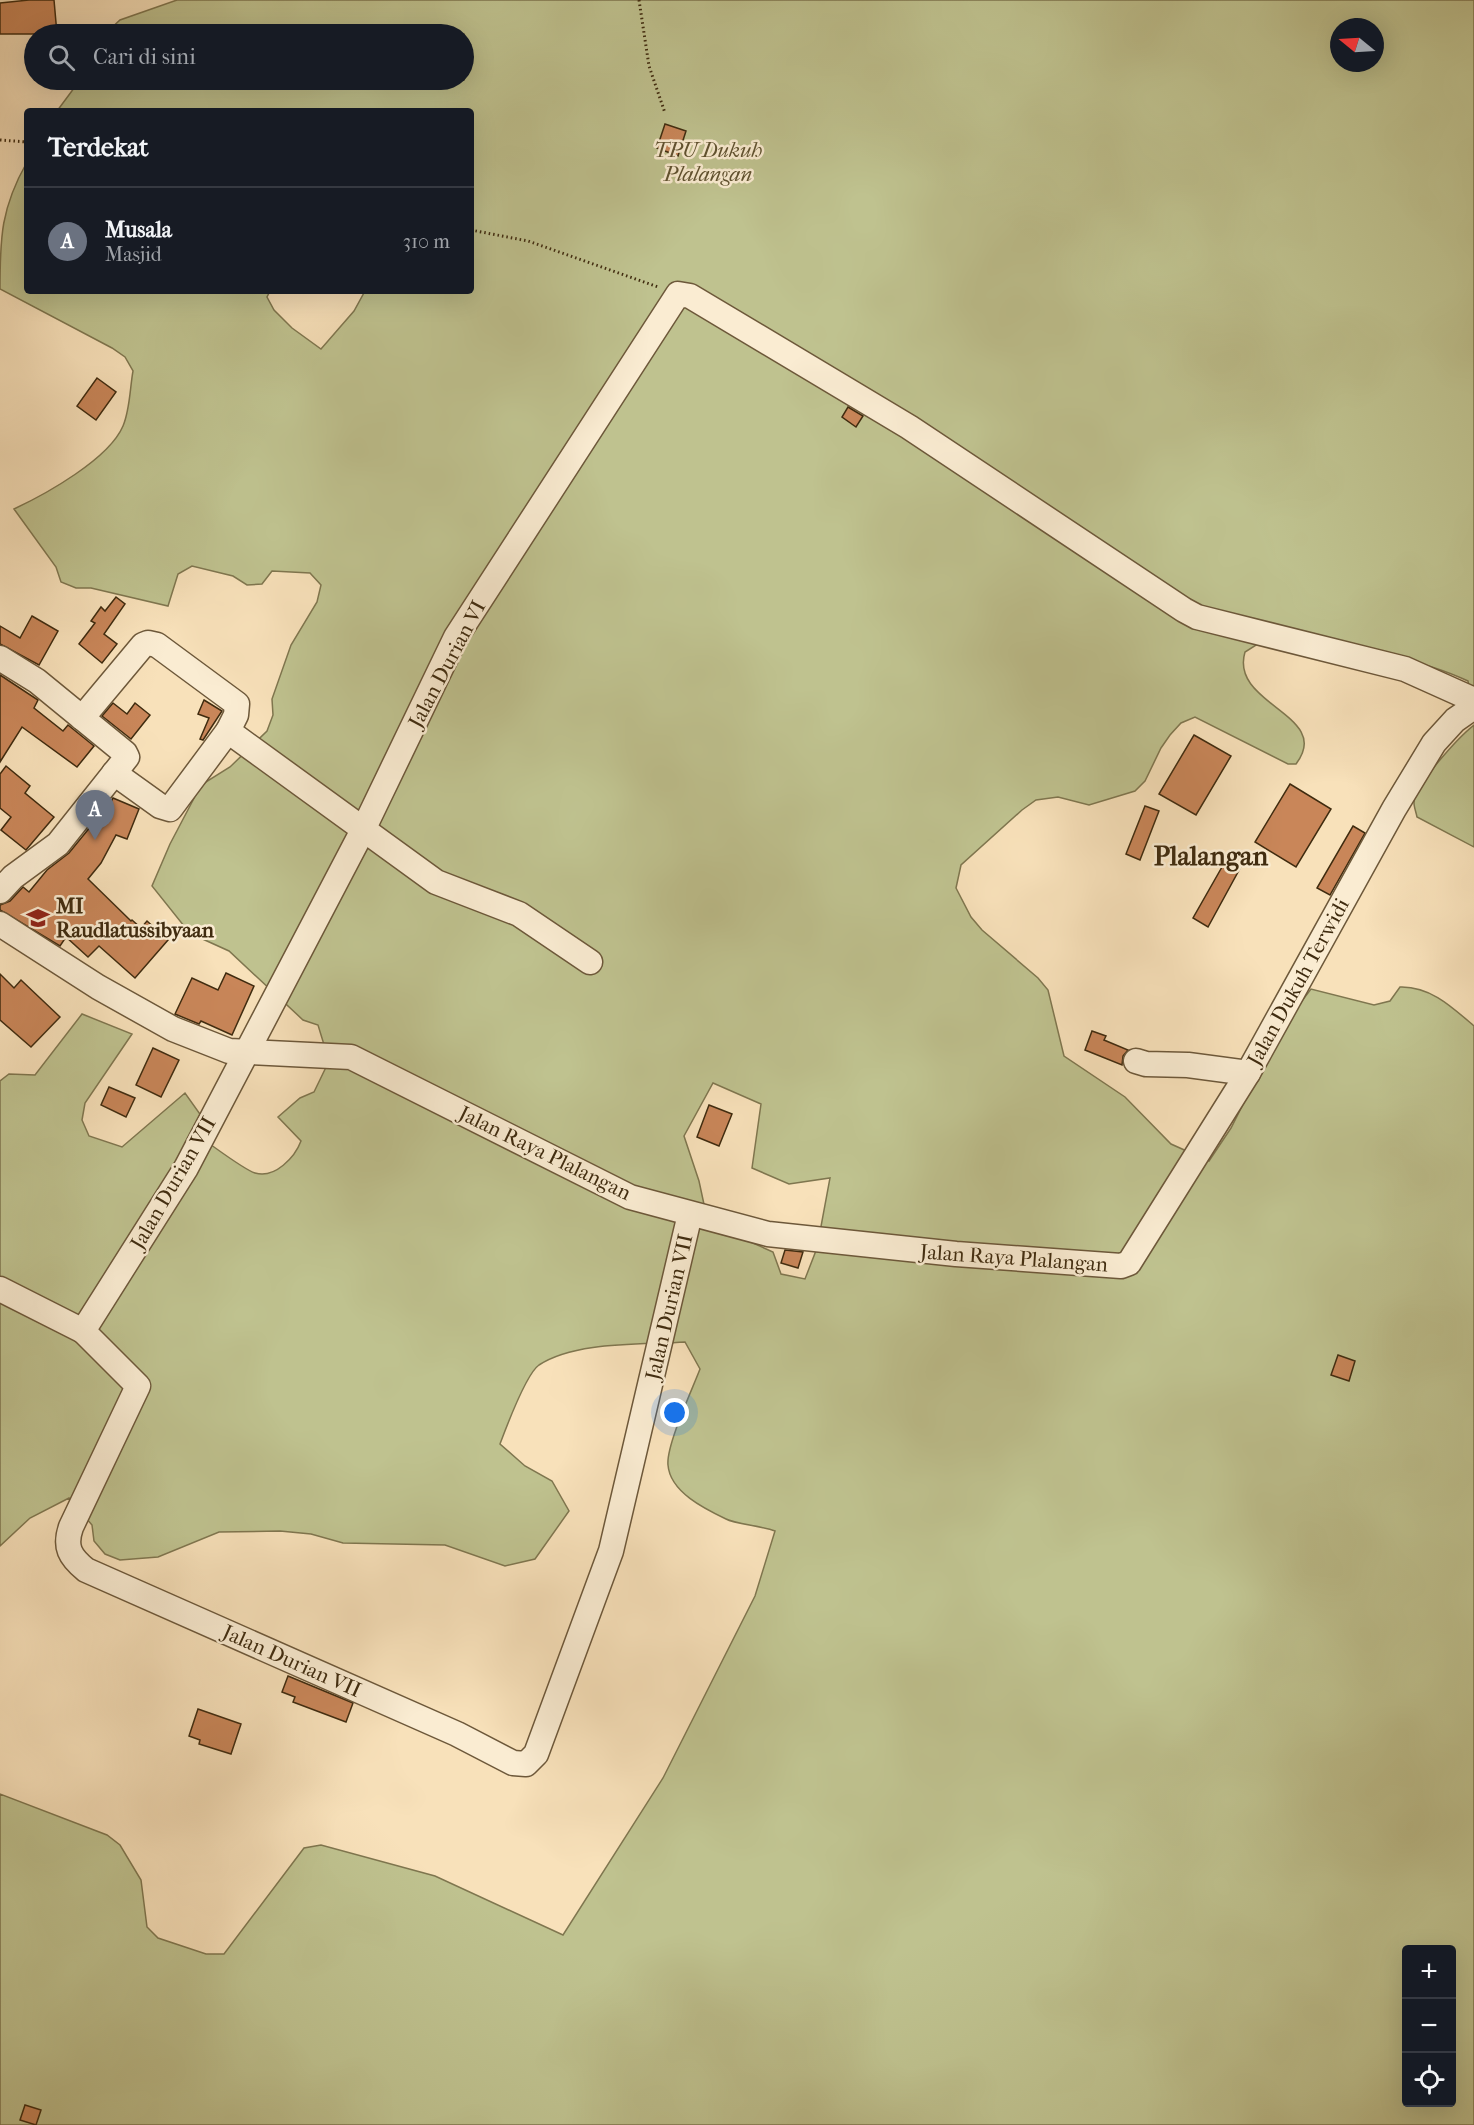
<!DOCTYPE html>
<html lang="id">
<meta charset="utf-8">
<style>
:root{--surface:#171b24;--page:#242831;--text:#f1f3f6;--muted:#9ea1a6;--line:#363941;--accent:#d93025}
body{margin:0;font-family:"IM FELL French Canon",serif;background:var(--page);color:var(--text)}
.controls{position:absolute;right:18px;bottom:18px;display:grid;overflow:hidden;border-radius:6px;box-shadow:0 6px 24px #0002}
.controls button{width:54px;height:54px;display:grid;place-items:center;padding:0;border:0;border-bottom:2px solid var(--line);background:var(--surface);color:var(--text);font:30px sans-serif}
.compass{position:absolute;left:1330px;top:18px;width:54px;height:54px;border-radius:50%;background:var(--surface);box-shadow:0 6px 24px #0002;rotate:288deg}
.you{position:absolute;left:675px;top:1413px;width:21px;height:21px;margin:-15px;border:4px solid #fff;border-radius:50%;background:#1a73e8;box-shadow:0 0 0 9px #1a73e833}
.badge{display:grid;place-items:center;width:39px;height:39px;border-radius:50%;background:var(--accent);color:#fff;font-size:20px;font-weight:700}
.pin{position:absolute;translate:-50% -50px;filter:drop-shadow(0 2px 3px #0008)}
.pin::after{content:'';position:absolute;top:32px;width:21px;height:18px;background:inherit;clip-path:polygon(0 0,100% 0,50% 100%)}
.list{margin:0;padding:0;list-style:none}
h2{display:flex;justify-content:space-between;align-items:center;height:78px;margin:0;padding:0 24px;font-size:26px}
h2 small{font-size:20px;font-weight:400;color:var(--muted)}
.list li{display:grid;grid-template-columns:39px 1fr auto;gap:18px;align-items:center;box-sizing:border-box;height:108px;padding:0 24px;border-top:2px solid var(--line)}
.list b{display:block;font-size:22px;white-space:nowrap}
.list p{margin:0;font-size:20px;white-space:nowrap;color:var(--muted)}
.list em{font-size:20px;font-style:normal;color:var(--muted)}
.icon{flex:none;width:33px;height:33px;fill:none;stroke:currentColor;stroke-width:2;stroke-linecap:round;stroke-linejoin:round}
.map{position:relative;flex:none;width:1474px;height:2125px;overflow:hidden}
.search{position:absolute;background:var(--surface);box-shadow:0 6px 24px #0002;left:24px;top:24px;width:450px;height:66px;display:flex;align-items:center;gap:15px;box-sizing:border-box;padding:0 21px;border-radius:33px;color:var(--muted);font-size:22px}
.panel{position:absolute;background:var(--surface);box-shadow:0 6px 24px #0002;left:24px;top:108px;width:450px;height:186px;border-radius:6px}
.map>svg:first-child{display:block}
</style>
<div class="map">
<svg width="1474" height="2125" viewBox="0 0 1474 2125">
<rect width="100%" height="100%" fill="#f8e1ba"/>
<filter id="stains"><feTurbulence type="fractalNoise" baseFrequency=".00333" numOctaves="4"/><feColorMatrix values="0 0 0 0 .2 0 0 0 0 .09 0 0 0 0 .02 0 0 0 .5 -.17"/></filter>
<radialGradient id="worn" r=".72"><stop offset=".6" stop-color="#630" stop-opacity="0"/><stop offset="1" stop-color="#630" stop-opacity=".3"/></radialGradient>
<g fill="#bfc28f" stroke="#7f764f" stroke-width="1.5" fill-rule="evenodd">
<path d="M 177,0 L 1474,0 L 1474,714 L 1468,681 C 1407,652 1333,648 1267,638 L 1245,652 C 1229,705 1334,715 1296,764 L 1288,764 L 1195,717 L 1181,723 L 1170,735 L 1161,748 L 1145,781 L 1135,791 L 1089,805 L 1058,797 L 1036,800 L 1022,810 L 961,865 L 956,888 L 971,917 L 982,930 L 1038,978 L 1048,990 L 1064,1056 L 1125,1097 L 1171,1144 L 1209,1161 L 1231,1128 L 1282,1027 L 1311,989 L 1374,1005 L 1390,1001 L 1400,987 C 1430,986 1452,1007 1474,1026 L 1474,2125 L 0,2125 L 0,1794 L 107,1835 L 120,1845 L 141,1880 L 147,1927 L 158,1938 L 206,1954 L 224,1954 L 304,1848 L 321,1845 L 435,1876 L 563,1935 L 663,1778 L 755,1596 L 775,1531 C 762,1526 735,1524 726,1519 C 705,1509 670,1492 668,1465 C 666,1446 692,1390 700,1369 L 685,1342 C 641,1345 576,1341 539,1365 C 526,1374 506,1428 500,1444 L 525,1466 L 552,1481 L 569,1511 L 535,1559 L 505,1566 L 445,1545 L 343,1543 L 311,1534 L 280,1531 L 219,1532 L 158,1557 L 120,1560 L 105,1554 L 94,1541 L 92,1525 L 69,1498 L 30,1518 L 0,1546 L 0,1081 L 9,1074 L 35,1075 L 82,1014 L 132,1034 L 85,1103 L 82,1120 L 89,1136 L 122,1147 L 185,1093 L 207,1124 L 207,1142 C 217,1149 245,1170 255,1173 C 275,1179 295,1157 301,1141 L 278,1117 L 300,1098 L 314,1092 L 329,1061 L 318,1025 L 303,1020 L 229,951 L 196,936 L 184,926 L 152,886 L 170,844 L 201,785 L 230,767 L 267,731 L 273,715 L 272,699 L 291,645 L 317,602 L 321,585 L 310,573 L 272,571 L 262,584 L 247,585 L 233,576 L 192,566 L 178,574 L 168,606 L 91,588 L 76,588 L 61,582 L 56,567 L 14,509 C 46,494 109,459 123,426 C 130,410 130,387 133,371 L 125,357 L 112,348 L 0,289 C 0,237 1,208 27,162 L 27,291 L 270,291 L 267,297 L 274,310 L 292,328 L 321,349 L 354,311 L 365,291 L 471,291 L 471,111 L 57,111 L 80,80 L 464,80 L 464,34 L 105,34 L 120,20 ZM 1339,27 L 1375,27 L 1375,63 L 1339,63 ZM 713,1083 L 761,1104 L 752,1168 L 789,1184 L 830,1178 L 817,1248 L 805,1279 L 781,1274 L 773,1252 L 708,1223 L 699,1181 L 684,1136 ZM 1406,1950 L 1452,1950 L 1452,2102 L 1406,2102 Z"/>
<path d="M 1474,725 L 1474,847 L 1417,817 C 1416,812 1414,807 1414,803 C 1413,786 1460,736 1474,725 Z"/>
</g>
<g fill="#c98659" stroke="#3f2b0f" stroke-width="1.5">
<polygon points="29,0 54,0 57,34 0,34 0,3"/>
<polygon points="665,124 686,131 678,156 657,148"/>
<polygon points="97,378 116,392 96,420 77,406"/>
<polygon points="848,407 863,416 856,427 842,417"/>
<polygon points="116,597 125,604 104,634 117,644 102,663 79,644 95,623 91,621 101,607 105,611"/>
<polygon points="32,616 58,631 39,665 0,644 0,626 20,638"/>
<polygon points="0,675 38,700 34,708 63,731 68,725 94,746 77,767 22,727 0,762"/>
<polygon points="204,700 222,711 203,740 200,739 209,718 198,714"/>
<polygon points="113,703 127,714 135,703 150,715 131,739 102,716"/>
<polygon points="1194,735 1231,756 1196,815 1159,794"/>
<polygon points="6,766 30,786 25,793 54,817 26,850 1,830 11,817 0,808 0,774"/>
<polygon points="1290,784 1331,809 1296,867 1255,842"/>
<polygon points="113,798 139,809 127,839 116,835 101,863 88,879 131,921 132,920 141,928 147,921 168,940 135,978 99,946 88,957 66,937 60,946 0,910 0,905 10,901 23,887 29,892 47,870 69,853 91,826 97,830"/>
<polygon points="1145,806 1159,811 1140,860 1126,854"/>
<polygon points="1353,826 1365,833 1330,895 1317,888"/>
<polygon points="1230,853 1244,861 1208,927 1193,918"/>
<polygon points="226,973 254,986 232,1035 201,1021 199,1024 175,1014 192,978 218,990"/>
<polygon points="0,974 14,988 21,980 60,1017 31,1047 0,1020"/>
<polygon points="1092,1031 1106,1036 1104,1040 1128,1050 1123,1056 1122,1065 1085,1050"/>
<polygon points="153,1048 179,1060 161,1097 136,1085"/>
<polygon points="109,1087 135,1098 126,1117 101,1105"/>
<polygon points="709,1105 732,1114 719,1146 697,1137"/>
<polygon points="785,1250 803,1252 798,1268 781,1263"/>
<polygon points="1338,1355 1355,1361 1349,1381 1331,1375"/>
<polygon points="288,1676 353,1703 346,1722 293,1702 295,1697 282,1692"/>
<polygon points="198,1709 241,1724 231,1754 199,1744 200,1740 189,1736"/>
<polygon points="25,2105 41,2110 36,2125 20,2120"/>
</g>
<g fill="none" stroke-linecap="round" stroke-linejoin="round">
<g stroke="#6d583a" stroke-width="27">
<g id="minor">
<polyline points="0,658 37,681 125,753 127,757 58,844 13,877 0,891"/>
<polyline points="82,718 143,645 148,643 157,645 237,704 236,715 228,731 436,882 519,914 590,962"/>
<polyline points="114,773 160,806 170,809 228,731"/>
<polyline points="0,924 98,987 173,1029 229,1051 351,1057 630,1197 768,1234 956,1254 1121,1266 1129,1263 1248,1073 1394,809 1434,743 1455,720 1474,707"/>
<polyline points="1136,1061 1146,1064 1188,1065 1248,1073"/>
<path d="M 0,1289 L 83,1331 L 138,1386 L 71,1527 C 64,1547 70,1557 86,1570 L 457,1734 L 513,1763 L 526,1764 L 536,1754 L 611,1551 L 690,1214"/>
<polyline points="83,1331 186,1168 363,830 456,637 678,294 690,296 909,427 1184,610 1197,617 1405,669 1474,700"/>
</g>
</g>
<g stroke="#3f2b0f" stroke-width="3" stroke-dasharray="1.5 3" stroke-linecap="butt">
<polyline points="639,0 649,66 665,113"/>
<polyline points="0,140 27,142"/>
<polyline points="471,230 528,241 658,287"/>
</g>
<use href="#minor" stroke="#faecd2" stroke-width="24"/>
</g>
<defs>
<g id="school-bare" transform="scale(1.8)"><path d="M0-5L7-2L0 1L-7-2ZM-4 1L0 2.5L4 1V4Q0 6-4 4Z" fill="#8f2418" stroke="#faecd2" stroke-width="2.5" paint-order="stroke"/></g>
</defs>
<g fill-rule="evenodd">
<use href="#school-bare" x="38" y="918"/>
</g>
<g text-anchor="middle" stroke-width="5" stroke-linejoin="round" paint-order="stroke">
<g font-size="21" font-style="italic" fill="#5f512f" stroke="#faecd2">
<text x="708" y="157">TPU Dukuh<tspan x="708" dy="24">Plalangan</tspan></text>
</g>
<g font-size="21" fill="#3f2b0f" stroke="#faecd2">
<text transform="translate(447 664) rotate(-62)" y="7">Jalan Durian VI</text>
<text transform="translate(1298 982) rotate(-61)" y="7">Jalan Dukuh Terwidi</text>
<text transform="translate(545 1153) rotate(26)" y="7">Jalan Raya Plalangan</text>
<text transform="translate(173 1183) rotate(-60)" y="7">Jalan Durian VII</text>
<text transform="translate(1014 1258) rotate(4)" y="7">Jalan Raya Plalangan</text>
<text transform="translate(669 1307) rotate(-77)" y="7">Jalan Durian VII</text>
<text transform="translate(292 1661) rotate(24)" y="7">Jalan Durian VII</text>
</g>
<g font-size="21" font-weight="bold" fill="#3f2b0f" stroke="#faecd2" text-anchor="start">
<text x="56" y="913">MI<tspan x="56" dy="24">Raudlatussibyaan</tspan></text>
</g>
<g font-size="27" font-weight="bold" fill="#3f2b0f" stroke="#faecd2">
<text x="1211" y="865">Plalangan</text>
</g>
</g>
<rect width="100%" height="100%" filter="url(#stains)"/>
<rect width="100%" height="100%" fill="url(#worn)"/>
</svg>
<div class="controls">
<button>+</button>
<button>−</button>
<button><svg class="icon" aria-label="locate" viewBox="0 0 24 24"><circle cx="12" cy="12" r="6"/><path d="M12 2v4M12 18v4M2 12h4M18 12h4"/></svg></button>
</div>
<svg class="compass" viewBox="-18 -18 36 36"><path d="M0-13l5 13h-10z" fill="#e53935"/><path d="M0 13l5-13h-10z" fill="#9ea1a6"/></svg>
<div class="you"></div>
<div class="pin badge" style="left:95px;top:840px;background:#6b7280">A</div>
<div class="search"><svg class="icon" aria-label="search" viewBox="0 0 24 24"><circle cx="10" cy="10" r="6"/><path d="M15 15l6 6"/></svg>Cari di sini</div>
<section class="panel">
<h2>Terdekat<small></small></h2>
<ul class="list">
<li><span class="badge" style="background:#6b7280">A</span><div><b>Musala</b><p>Masjid</p></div><em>310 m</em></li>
</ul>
</section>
</div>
